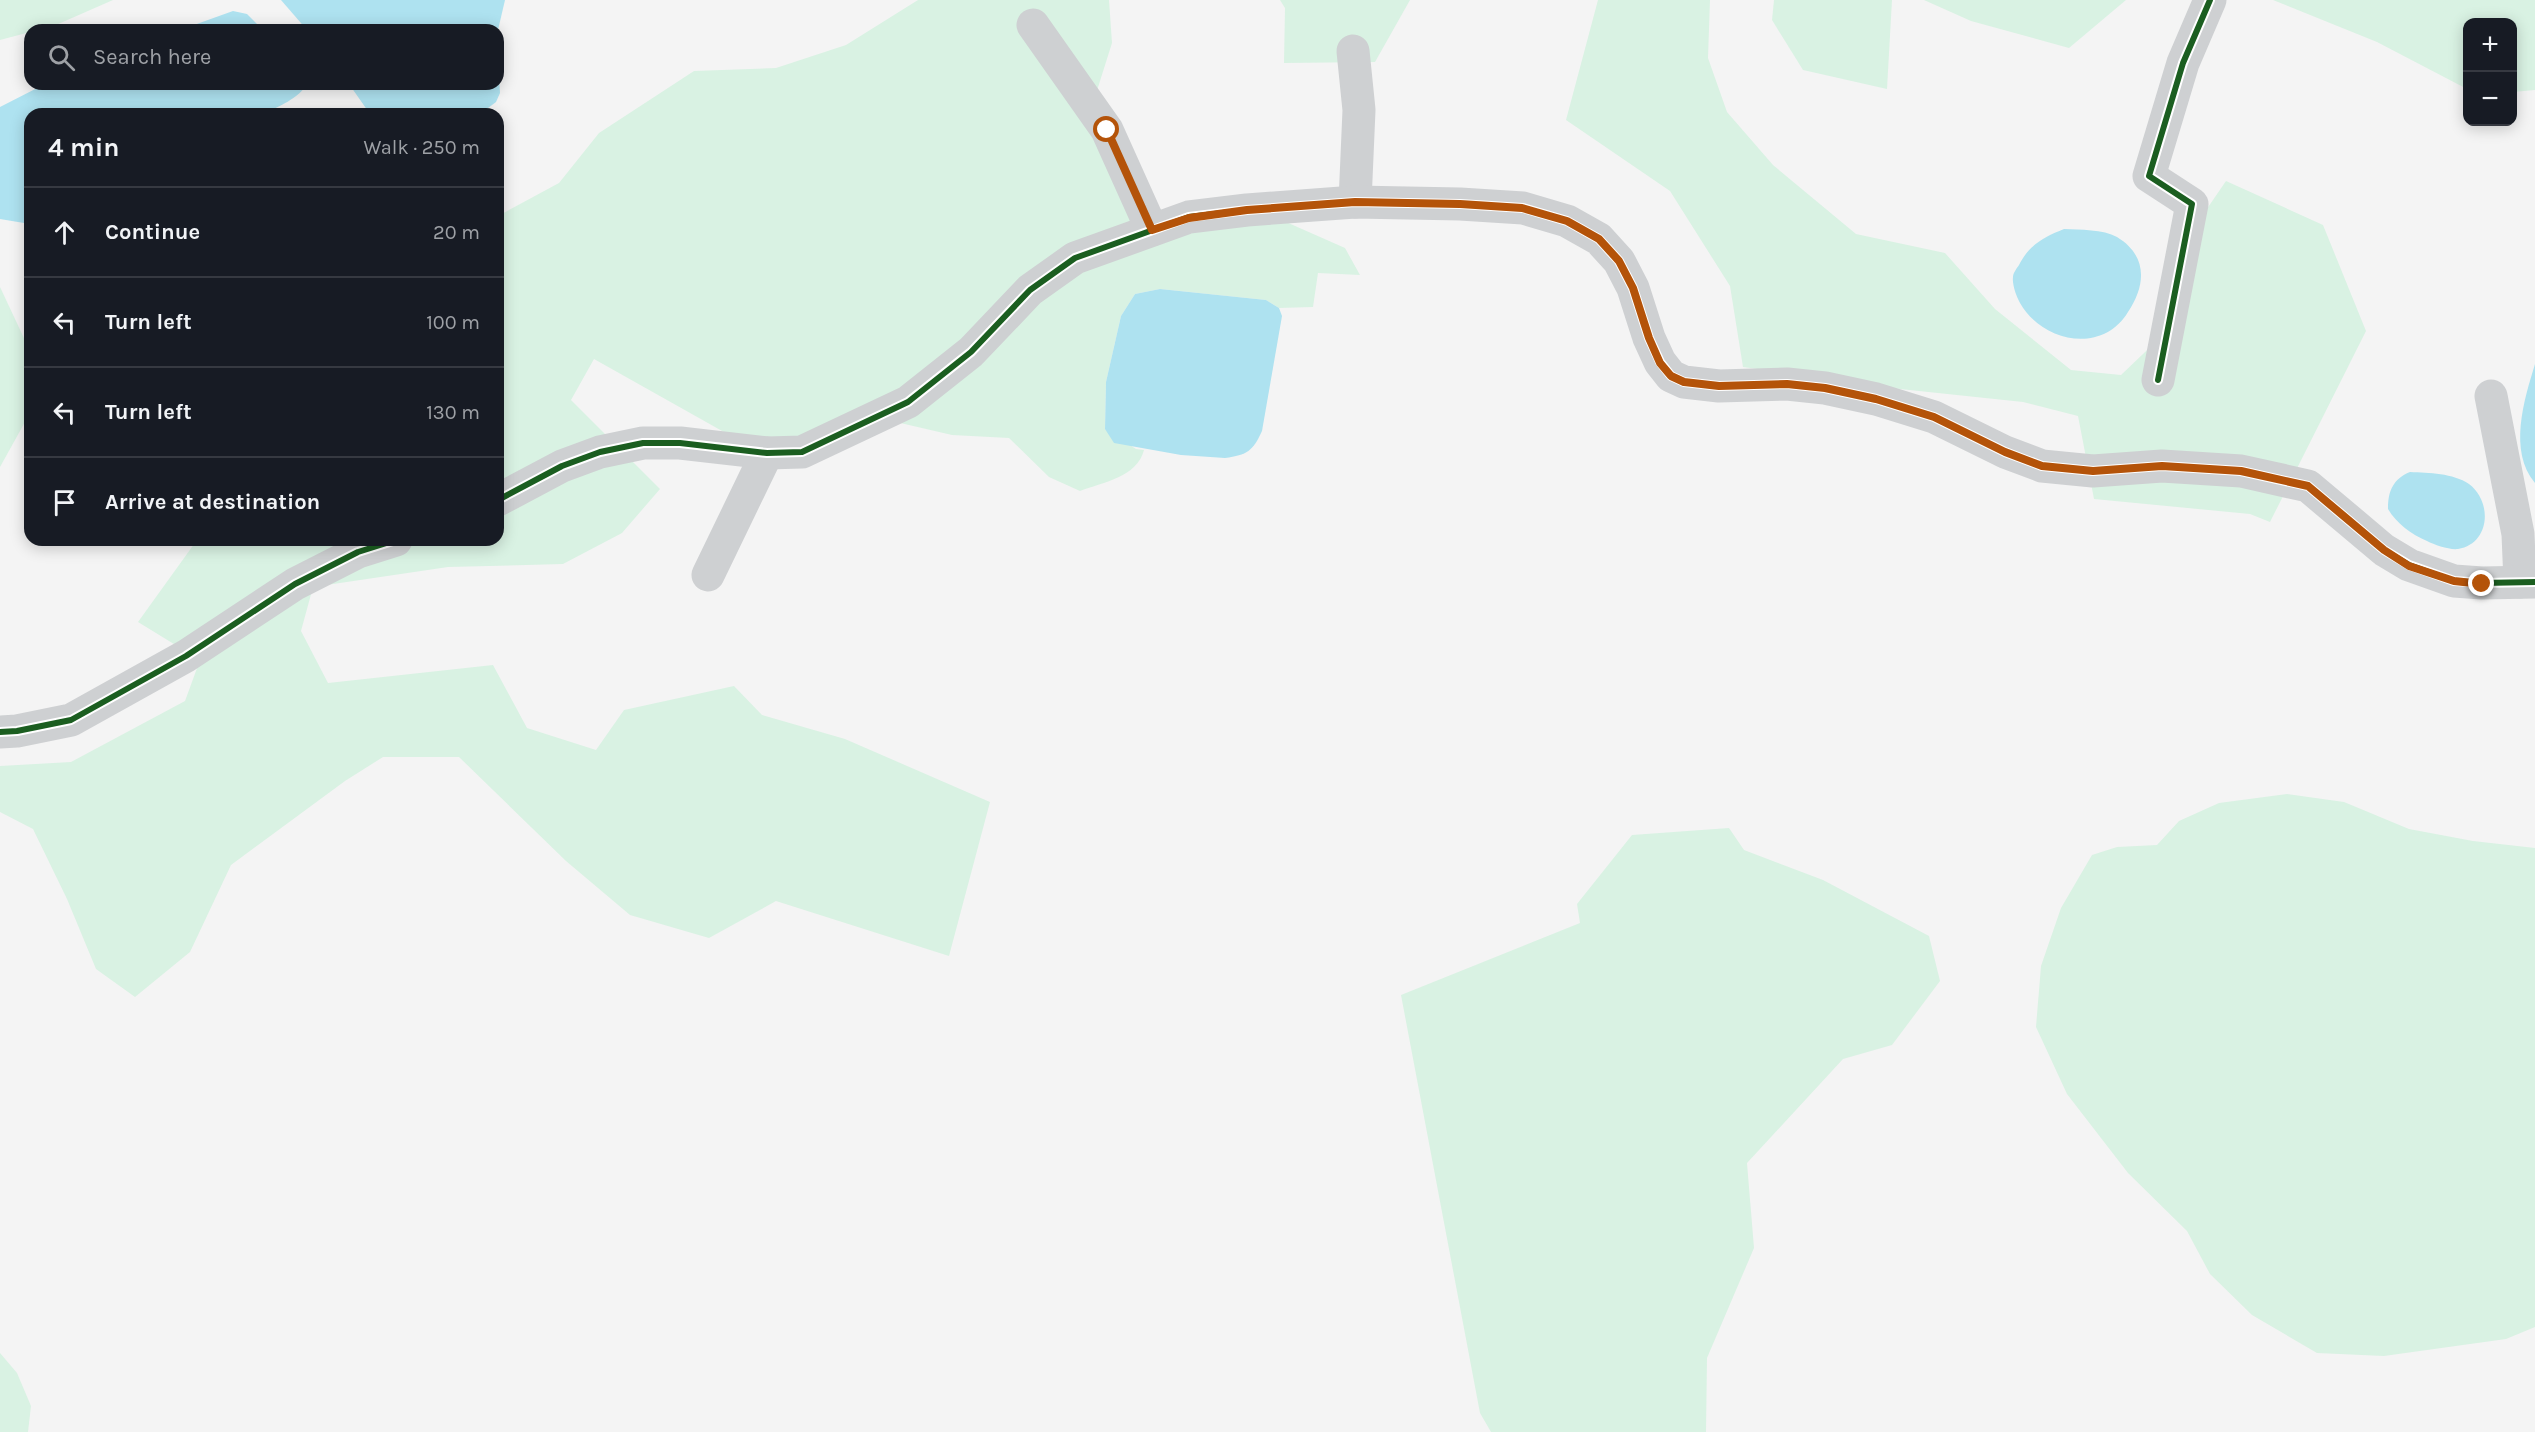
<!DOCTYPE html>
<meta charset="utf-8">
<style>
:root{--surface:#171b24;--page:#20242c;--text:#f1f3f6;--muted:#9ea1a6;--line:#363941}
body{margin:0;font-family:Karla,sans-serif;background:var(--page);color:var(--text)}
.controls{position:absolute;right:18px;top:18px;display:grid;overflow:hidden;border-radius:12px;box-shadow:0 3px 15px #0003}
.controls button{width:54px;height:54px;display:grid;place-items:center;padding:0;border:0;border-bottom:2px solid var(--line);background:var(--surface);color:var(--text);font:30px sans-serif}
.stop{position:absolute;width:18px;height:18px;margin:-14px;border:4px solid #b45309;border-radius:50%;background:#fff}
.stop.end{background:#b45309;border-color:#fff;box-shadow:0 2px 6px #0008}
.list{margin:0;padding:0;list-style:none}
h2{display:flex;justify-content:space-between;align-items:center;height:78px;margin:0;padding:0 24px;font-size:26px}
h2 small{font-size:20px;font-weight:400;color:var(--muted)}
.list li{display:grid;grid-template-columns:39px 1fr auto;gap:18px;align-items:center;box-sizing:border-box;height:90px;padding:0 24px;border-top:2px solid var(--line)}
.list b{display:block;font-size:22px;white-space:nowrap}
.list em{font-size:20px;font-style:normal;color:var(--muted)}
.icon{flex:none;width:33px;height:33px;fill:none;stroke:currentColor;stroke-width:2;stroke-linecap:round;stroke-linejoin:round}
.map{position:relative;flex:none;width:2535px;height:1432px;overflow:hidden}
.search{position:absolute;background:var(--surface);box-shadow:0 3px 15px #0003;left:24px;top:24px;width:480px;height:66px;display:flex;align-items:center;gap:15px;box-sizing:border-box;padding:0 21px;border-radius:18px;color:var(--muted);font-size:22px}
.panel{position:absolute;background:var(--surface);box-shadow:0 3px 15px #0003;left:24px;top:108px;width:480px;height:438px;border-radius:18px}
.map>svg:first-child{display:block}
</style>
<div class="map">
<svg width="2535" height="1432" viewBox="0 0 2535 1432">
<rect width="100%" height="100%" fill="#f4f4f4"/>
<g fill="#d9f2e3">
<polygon points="0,0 113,0 56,25 30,30 30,32 0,40"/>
<path d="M 918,0 L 1109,0 L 1112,43 L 1088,119 L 1164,238 L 1277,218 L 1345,248 L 1360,275 L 1318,273 L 1313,307 L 1279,308 L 1266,300 L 1160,289 L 1135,294 L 1121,316 L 1106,382 L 1105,429 L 1136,449 L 1144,450 C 1137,477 1104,482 1080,491 L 1049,477 L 1009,438 L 952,435 L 853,412 L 796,442 L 731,436 L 594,359 L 571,400 L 660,489 L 622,533 L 563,564 L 448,567 L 313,587 L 301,631 L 328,683 L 493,665 L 527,728 L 596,750 L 624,710 L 734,686 L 762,715 L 845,739 L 990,802 L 949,956 L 776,901 L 709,938 L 630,915 L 566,861 L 459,757 L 383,757 L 345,781 L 231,865 L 190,952 L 135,997 L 96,969 L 67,899 L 33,829 L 0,812 L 0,766 L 71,762 L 185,701 L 200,660 L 138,622 L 197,540 L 498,540 L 498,216 L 559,183 L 599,133 L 694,71 L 776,68 L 846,45 Z"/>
<polygon points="1280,0 1410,0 1375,62 1284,63 1285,8"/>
<polygon points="1598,0 1710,0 1708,58 1727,112 1773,165 1856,234 1945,253 1995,309 2071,370 2121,375 2165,333 2202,216 2226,181 2323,225 2366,331 2270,522 2250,514 2094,499 2078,416 2023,402 1900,389 1743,367 1730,286 1670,191 1566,120"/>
<polygon points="1774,0 1892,0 1887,89 1803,70 1772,20"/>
<polygon points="1924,0 2126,0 2069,48 1971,21"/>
<polygon points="2273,0 2535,0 2535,90 2513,92 2512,22 2468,22 2467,89 2377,42"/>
<polygon points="0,287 30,351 30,413 0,467"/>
<polygon points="2287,794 2344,802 2409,829 2473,841 2535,848 2535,1327 2506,1339 2384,1356 2317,1353 2252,1315 2210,1274 2187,1231 2128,1173 2067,1094 2036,1027 2041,966 2061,908 2092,855 2117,847 2157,845 2179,821 2219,803"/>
<polygon points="1729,828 1744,850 1823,880 1929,936 1940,981 1892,1045 1843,1059 1747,1163 1754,1248 1707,1358 1706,1432 1491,1432 1480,1413 1401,995 1580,923 1577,904 1632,835"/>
<polygon points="0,1353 17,1373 31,1406 28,1432 0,1432"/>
</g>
<g fill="#aee2f0">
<polygon points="281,0 505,0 498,30 307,30"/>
<polygon points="233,11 247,14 263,30 180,30"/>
<polygon points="498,63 500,93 496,102 480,114 370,114 349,84 498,84"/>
<path d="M 45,84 L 307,84 C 298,99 279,106 264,114 L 30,114 L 30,224 L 0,219 L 0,107 Z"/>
<path d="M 2064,229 C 2080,230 2103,229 2117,237 C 2148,256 2146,285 2128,312 C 2102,355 2042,342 2020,303 C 2016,296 2012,284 2013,277 C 2013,273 2017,268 2019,265 C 2029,245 2044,237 2064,229 Z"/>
<path d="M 1160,289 L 1266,300 L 1279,308 L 1282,316 L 1262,431 C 1253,451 1247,455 1225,458 L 1181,455 L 1114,443 L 1105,429 L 1106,382 L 1121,316 L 1135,294 Z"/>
<path d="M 2535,364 L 2535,483 C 2508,451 2524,400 2535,364 Z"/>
<path d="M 2410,472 C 2429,473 2453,473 2469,484 C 2493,502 2490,544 2458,549 C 2449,550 2435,545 2427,541 C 2411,534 2397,524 2388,509 C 2388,491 2393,479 2410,472 Z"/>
</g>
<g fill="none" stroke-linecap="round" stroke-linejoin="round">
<g stroke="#ced0d2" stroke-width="33">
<polyline points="1033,25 1107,130 1152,230"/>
<polyline points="1353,51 1359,110 1355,202"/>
<polyline points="2158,380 2192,204 2149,176 2183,63 2210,0"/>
<polyline points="2491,396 2518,534 2520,582"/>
<polyline points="498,500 562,466 600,452 643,443 680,443 767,453 802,452 908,402 971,352 1030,290 1075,258 1189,217 1247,210 1355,202 1460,204 1523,208 1567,221 1599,239 1619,261 1633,288 1649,338 1660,362 1671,376 1684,382 1719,386 1787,384 1825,388 1876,399 1934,417 2005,452 2042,466 2093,471 2162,466 2241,471 2308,486 2384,550 2409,565 2454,581 2482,583 2535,582"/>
<polyline points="708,575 767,453"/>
<polyline points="0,732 17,731 71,720 186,656 295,584 358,552 396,540"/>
</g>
<g stroke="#fff" stroke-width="10">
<g id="cycleway">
<polyline points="2158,380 2192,204 2149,176 2183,63 2210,0"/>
<polyline points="498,500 562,466 600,452 643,443 680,443 767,453 802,452 908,402 971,352 1030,290 1075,258 1189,217 1247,210 1355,202 1460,204 1523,208 1567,221 1599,239 1619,261 1633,288 1649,338 1660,362 1671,376 1684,382 1719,386 1787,384 1825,388 1876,399 1934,417 2005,452 2042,466 2093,471 2162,466 2241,471 2308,486 2384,550 2409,565 2454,581 2482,583 2535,582"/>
<polyline points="0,732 17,731 71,720 186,656 295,584 358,552 396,540"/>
</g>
</g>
<use href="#cycleway" stroke="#1b5e20" stroke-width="6"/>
</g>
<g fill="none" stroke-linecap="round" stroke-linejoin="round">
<polyline stroke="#b45309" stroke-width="8" points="1107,130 1152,230 1189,218 1247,210 1355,202 1460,204 1522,208 1567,221 1599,239 1619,261 1633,288 1649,338 1660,363 1671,376 1684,382 1719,386 1787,384 1825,388 1876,399 1934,417 2005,452 2042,466 2093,471 2162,466 2241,471 2308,486 2384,550 2409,566 2454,581 2482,584"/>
</g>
</svg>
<div class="controls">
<button>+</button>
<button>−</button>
</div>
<div class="stop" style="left:1107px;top:130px"></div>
<div class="stop end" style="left:2482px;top:584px"></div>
<div class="search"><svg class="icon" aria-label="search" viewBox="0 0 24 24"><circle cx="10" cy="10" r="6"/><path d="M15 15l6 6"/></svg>Search here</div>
<section class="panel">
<h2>4 min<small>Walk · 250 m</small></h2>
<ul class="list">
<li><svg class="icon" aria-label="ahead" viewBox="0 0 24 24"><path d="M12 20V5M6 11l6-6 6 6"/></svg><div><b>Continue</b></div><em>20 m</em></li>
<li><svg class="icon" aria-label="left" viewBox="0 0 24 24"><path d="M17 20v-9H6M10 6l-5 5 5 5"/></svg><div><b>Turn left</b></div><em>100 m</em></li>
<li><svg class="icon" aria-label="left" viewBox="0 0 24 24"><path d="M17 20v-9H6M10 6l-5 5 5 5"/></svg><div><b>Turn left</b></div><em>130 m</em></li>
<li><svg class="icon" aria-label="arrive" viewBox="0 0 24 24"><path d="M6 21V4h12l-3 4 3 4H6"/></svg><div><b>Arrive at destination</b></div></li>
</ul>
</section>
</div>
